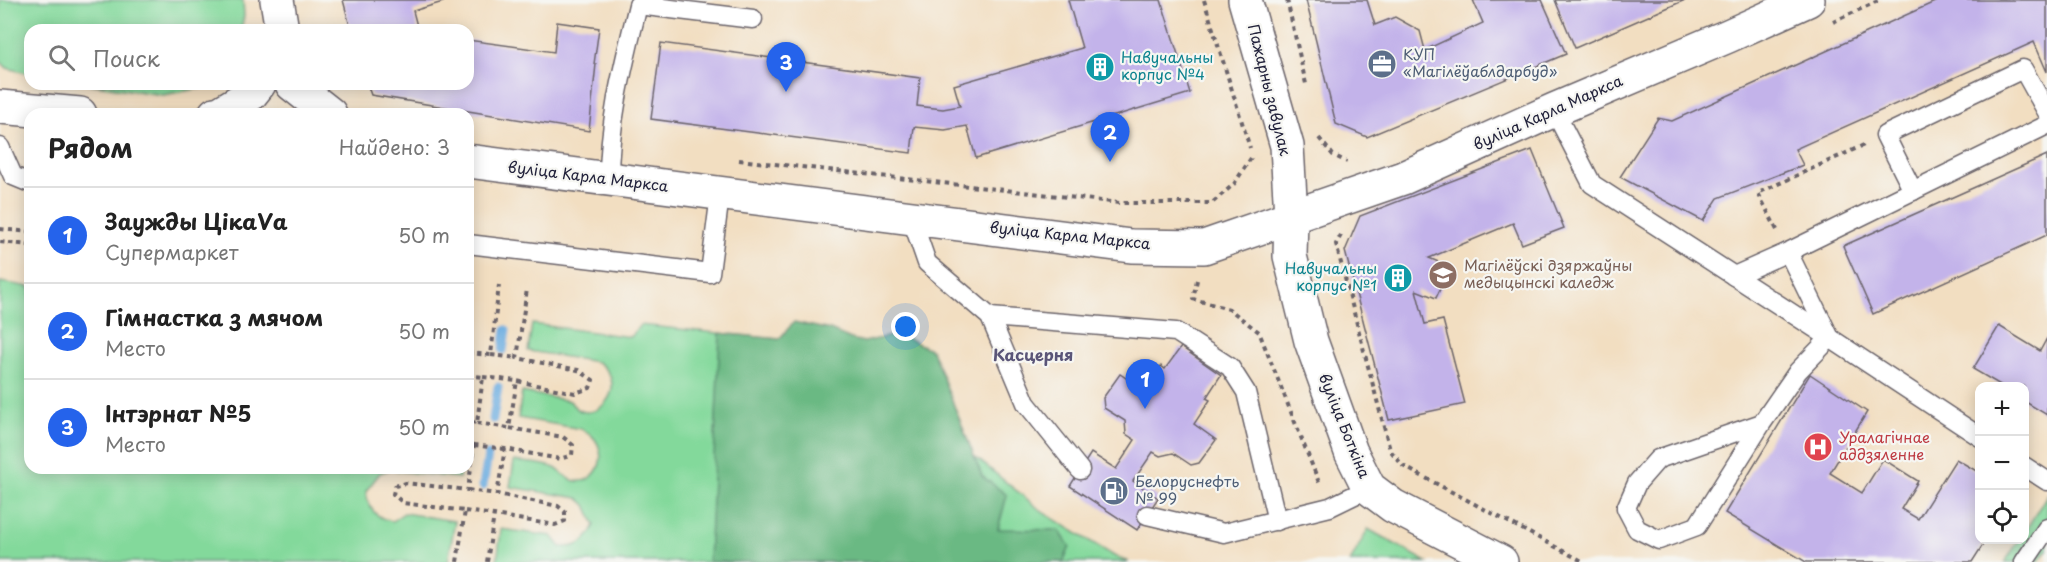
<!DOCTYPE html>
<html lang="ru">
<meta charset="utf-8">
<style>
:root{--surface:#fff;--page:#f2f2f2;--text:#222;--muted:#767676;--line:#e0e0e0;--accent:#2563eb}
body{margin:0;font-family:"Playpen Sans",sans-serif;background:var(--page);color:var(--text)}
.controls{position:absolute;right:18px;bottom:18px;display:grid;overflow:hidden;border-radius:12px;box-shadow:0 3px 15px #0003}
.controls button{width:54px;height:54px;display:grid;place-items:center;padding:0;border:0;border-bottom:2px solid var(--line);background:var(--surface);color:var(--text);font:30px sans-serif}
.you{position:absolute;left:906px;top:327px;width:21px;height:21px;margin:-15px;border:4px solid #fff;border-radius:50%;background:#1a73e8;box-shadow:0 0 0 9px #1a73e833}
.badge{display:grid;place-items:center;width:39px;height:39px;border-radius:50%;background:var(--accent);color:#fff;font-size:20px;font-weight:700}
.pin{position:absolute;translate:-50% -50px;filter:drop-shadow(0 2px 3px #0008)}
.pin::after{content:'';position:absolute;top:32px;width:21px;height:18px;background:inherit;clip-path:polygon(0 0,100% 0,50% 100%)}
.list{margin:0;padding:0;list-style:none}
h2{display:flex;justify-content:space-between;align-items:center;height:78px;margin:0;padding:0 24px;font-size:26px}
h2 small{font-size:20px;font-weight:400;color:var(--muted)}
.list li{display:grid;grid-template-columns:39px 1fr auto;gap:18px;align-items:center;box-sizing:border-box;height:96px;padding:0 24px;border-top:2px solid var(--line)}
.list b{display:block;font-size:22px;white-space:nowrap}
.list p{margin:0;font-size:20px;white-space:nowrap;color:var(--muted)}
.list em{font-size:20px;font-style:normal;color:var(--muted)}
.icon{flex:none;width:33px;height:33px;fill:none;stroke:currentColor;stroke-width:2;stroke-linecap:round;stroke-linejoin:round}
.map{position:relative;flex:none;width:2047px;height:562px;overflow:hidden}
.search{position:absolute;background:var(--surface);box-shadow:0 3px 15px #0003;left:24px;top:24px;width:450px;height:66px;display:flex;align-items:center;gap:15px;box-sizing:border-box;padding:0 21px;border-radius:18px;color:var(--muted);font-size:22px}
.panel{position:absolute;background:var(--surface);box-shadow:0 3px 15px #0003;left:24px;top:108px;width:450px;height:366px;border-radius:18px}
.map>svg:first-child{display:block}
</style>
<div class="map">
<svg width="2047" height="562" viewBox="0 0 2047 562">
<rect width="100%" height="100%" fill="#f6f6f2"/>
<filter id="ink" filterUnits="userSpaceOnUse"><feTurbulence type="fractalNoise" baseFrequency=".0167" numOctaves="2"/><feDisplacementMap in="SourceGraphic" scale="12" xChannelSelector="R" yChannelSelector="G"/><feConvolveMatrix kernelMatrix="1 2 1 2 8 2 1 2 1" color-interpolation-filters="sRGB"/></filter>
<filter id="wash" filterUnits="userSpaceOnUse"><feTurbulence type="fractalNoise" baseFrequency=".008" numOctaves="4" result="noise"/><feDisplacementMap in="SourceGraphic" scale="24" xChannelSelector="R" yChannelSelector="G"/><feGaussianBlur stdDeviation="1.35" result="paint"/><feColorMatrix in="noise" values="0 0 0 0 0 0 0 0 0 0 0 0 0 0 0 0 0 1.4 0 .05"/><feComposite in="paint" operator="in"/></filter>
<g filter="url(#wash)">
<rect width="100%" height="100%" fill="#f2dec1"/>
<g fill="#83d99b" stroke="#527e6b" stroke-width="1.5">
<polygon points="0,0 243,0 244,16 241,30 30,30 30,74 7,68 0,61"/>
<polygon points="89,84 206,84 201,88 163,95"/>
<path d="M 0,282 L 30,287 L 30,468 L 460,468 L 459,478 L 389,470 L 380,473 L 366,491 C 368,508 375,518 392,521 L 404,513 L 455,521 L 448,562 L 0,562 Z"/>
<path d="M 532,324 L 631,337 L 640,325 L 923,354 L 968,451 L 1044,513 L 1114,556 L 1129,562 L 497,562 L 501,529 L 552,536 L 561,547 C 578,548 588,541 595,525 L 586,505 L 578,498 L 510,487 L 514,461 C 526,463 544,463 555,468 C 562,472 567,479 575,481 C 601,485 614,443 581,429 L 518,418 L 522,392 L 570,401 C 589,433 636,387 597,362 L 528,351 Z"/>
<polygon points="2047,495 2047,550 2038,562 2005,562 2019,540 2024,540 2025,531"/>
<polygon points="1368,529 1427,562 1350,562"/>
</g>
<polygon fill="#6ab983" stroke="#466e5f" stroke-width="1.5" points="794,322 830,330 851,339 864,342 899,334 932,350 982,476 1007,495 998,529 1059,530 1070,547 1063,562 709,562 720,333 779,339"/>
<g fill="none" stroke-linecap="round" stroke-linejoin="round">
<g stroke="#6dade0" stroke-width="9">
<polyline points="503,350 506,330"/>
<polyline points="493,419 498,387"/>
<polyline points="483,486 488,455"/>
</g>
</g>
<g id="blocks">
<g fill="#c3b3ea">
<polygon points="343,0 442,0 443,2 413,11 418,30 351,30"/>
<polygon points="1068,0 1161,0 1190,93 976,158 967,126 945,130 914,127 911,153 651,119 661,43 920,78 917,106 943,109 960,106 954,85 1082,48"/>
<polygon points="1306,0 1367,0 1375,25 1395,17 1420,31 1425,50 1483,23 1473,0 1542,0 1566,54 1367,137 1336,124"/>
<polygon points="1555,0 1685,0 1575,48"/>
<polygon points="1939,0 2047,0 2047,72 2034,42 1795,149 1803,165 1718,198 1703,221 1620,177 1658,118 1672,121"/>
<polygon points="557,22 599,28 594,64 596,64 589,131 371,95 367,84 468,84 468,40 554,52"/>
<polygon points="1532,150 1564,228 1522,244 1513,223 1429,258 1450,267 1436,298 1416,290 1425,324 1443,320 1465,404 1389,420 1345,251 1360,216"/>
<polygon points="2047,155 2047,235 1873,314 1843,246"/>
<polygon points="1999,326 2040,351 2047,338 2047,415 2024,401 2024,386 2002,386 1973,369"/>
<polygon points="1181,347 1221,375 1206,398 1210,400 1194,424 1216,440 1199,463 1191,465 1173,453 1160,456 1153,452 1133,481 1158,498 1137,530 1070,486 1091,453 1116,469 1135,440 1126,434 1125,421 1104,408 1103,398 1120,374 1144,390 1161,366 1165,369"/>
<polygon points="1810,374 1867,412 1830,473 1862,493 1883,459 1918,481 1901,509 1918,519 1956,459 1980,473 1980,540 1986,540 1972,562 1806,562 1725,513"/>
</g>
</g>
</g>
<g filter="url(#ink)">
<use href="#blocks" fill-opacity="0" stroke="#6b646a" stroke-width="1.5"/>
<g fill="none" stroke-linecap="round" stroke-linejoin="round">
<g stroke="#6b646a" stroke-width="21">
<g id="service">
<polyline points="1554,110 1592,184 1830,338 1798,371 1762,423 1697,526 1659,540 1637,529 1626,508 1637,483 1658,459 1762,423"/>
<polyline points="0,147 13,176 30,183"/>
<path d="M 609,179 C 609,119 624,63 638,5 L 753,19"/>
<polyline points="1913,191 1885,135 2023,69 2047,112"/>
<polyline points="911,217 927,263 990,317 1026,403 1080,470"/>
<polyline points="468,244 710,273 720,195"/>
<polyline points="1788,252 1830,338 1980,437"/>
<polyline points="1734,276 1788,252 2047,125"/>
<polyline points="990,317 1176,332 1230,367 1246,392 1277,521"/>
<polyline points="2024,466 2047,481"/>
<polyline points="1147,515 1224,533 1330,507 1369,488"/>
<polyline points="2024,562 2047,528"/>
</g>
</g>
<g stroke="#6b646a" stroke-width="36">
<polyline id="tertiary" points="1245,0 1287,146 1291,216 1290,256 1311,341 1351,452 1369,488 1393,506 1501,562"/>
</g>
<g stroke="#6b646a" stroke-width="36">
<g id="secondary">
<polyline points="292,84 330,114"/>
<polyline points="468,161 1131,246 1204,247 1403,178 1554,110 1728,36 1808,0"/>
</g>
</g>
<g stroke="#6b646a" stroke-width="36">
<g id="primary">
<polyline points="277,0 282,30"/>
<polyline points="0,107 80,114"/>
<polyline points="215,114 220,113 251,94 259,84"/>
</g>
</g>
<g stroke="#6b646a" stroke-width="4" stroke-dasharray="4.5 4.5" stroke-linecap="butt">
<polyline points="1204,0 1250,148"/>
<polyline points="1287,0 1306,84"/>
<polyline points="1833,22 1880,0"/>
<polyline points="1319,138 1333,155 1347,162"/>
<polyline points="739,160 1120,203 1212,203 1234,184 1253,155"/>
<polyline points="0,229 30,232"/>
<polyline points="1777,230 1758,193 1864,145"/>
<polyline points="1341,235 1336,244 1390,450 1403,466 1584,562"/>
<polyline points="0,242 30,245"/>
<polyline points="1197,280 1193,299 1229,309 1259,332 1320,485"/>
<polyline points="468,353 491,355 499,285"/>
<polyline points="491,355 517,358"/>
<polyline points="468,375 483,377 477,423 468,421"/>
<polyline points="483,377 517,381"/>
<polyline points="477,423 509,428"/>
<polyline points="474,445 505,449"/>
<polyline points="468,490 497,494"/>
<polyline points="465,511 494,515"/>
<polyline points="457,562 465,511 403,503 393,494 395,486 406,483 468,490 474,445 468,444"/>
<polyline points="487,562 494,515 555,525 565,521 565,512 558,506 497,494 505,449 560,459 572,455 573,445 563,437 509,428 517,381 575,393 590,388 593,380 578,370 517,358 527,289"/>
</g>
<use href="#service" stroke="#fff" stroke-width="18"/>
<use href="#tertiary" stroke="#fff" stroke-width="33"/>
<use href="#secondary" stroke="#fff" stroke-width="33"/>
<use href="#primary" stroke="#fff" stroke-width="33"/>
</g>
</g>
<defs>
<g id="office-disc" transform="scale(1.5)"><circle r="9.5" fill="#5c6f8a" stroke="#f6f6f2"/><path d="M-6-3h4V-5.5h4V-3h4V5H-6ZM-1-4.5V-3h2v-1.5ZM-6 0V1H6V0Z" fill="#fff"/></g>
<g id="building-disc" transform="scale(1.5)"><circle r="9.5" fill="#0f9aa8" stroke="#f6f6f2"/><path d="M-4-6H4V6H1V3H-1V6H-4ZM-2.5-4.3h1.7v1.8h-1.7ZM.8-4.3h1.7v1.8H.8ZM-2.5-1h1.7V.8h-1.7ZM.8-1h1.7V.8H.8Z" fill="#fff"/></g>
<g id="university-disc" transform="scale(1.5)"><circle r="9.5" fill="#8d6e63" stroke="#f6f6f2"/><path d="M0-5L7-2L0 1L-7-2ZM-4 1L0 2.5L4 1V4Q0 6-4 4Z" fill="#fff"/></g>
<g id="hospital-disc" transform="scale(1.5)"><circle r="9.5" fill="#e0444e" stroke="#f6f6f2"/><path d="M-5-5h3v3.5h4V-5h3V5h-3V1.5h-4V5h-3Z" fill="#fff"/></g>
<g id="fuel-disc" transform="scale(1.5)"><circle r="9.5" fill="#5c6f8a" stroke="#f6f6f2"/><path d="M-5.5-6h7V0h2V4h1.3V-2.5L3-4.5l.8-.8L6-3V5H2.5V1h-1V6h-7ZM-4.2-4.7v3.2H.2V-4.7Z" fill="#fff"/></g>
</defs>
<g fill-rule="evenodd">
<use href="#office-disc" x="1382" y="64"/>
<use href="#building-disc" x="1100" y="67"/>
<use href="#university-disc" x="1443" y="275"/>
<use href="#building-disc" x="1398" y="278"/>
<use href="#hospital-disc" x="1818" y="447"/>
<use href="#fuel-disc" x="1114" y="491"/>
</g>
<g text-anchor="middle" stroke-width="4.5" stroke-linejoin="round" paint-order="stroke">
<g font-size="15" fill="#4e5e75" stroke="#f6f6f2" text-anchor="start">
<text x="1403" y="60">КУП<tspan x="1403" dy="17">«Магілёўаблдарбуд»</tspan></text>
<text x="1135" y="487">Белоруснефть<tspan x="1135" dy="17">№ 99</tspan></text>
</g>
<g font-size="15" fill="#0d838f" stroke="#f6f6f2" text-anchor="start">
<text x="1121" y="63">Навучальны<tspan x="1121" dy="17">корпус №4</tspan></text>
<text x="1377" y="274" text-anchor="end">Навучальны<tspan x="1377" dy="17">корпус №1</tspan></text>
</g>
<g font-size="15" fill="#22223b" stroke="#f6f6f2">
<text transform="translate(1269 90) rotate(76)" y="5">Пажарны завулак</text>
<text transform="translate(1548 113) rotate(-24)" y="5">вуліца Карла Маркса</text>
<text transform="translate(588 177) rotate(7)" y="5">вуліца Карла Маркса</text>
<text transform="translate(1070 236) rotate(6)" y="5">вуліца Карла Маркса</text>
<text transform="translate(1344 426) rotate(68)" y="5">вуліца Боткіна</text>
</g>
<g font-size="15" fill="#785e54" stroke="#f6f6f2" text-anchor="start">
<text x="1464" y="271">Магілёўскі дзяржаўны<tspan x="1464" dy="17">медыцынскі каледж</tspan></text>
</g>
<g font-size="15" fill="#be3a42" stroke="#f6f6f2" text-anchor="start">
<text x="1839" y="443">Уралагічнае<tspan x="1839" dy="17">аддзяленне</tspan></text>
</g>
<g font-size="16" font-weight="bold" fill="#5a5578" stroke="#f6f6f2">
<text x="1033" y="361">Касцерня</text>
</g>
</g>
</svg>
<div class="controls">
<button>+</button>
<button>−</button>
<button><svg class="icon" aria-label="locate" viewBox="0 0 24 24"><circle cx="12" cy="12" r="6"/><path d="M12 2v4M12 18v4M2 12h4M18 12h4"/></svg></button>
</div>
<div class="you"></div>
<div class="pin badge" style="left:1145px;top:409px">1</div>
<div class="pin badge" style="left:1110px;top:162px">2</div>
<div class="pin badge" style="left:786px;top:92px">3</div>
<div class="search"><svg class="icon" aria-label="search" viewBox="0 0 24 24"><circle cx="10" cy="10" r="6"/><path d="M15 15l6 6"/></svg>Поиск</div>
<section class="panel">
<h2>Рядом<small>Найдено: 3</small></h2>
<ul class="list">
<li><span class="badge">1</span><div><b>Заужды ЦікаVа</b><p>Супермаркет</p></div><em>50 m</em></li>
<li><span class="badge">2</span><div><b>Гімнастка з мячом</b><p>Место</p></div><em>50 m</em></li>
<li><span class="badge">3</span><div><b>Інтэрнат №5</b><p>Место</p></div><em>50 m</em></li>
</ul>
</section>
</div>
